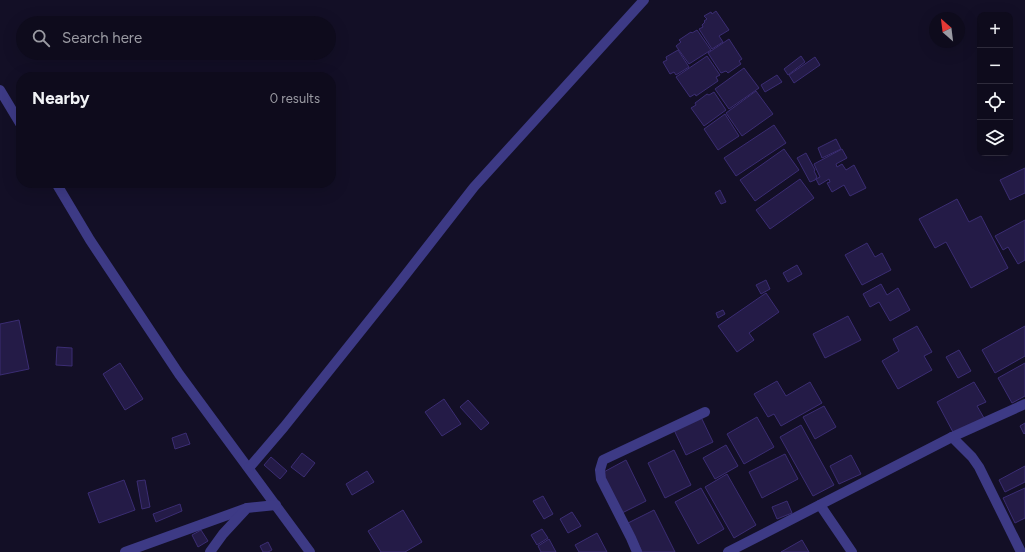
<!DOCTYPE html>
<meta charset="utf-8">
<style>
:root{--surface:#0e0b1c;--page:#171425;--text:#f1f3f6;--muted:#9b9ba3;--line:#2e2b3b}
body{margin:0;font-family:Figtree,sans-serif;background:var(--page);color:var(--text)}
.controls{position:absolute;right:12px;top:12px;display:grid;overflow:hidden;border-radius:8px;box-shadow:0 4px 16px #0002}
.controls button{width:36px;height:36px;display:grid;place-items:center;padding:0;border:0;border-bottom:1px solid var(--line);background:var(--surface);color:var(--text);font:20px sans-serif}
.compass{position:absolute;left:929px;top:12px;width:36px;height:36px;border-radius:50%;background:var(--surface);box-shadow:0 4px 16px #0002;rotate:332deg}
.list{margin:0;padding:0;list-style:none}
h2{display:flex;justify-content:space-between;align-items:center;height:52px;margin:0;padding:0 16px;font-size:17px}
h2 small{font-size:13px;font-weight:400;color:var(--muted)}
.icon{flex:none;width:22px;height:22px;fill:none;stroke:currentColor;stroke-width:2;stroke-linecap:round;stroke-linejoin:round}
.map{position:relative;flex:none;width:1025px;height:552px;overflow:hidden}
.search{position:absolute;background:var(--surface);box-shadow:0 4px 16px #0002;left:16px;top:16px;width:320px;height:44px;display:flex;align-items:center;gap:10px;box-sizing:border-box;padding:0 14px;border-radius:22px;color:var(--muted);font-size:15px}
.panel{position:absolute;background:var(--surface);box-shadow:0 4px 16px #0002;left:16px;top:72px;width:320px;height:116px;border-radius:16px}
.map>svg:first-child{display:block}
</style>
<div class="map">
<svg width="1025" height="552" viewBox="0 0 1025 552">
<rect width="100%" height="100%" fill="#130f26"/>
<g fill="#241b47" stroke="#3b2d73">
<polygon points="716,11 729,30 719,36 723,42 712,49 699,29 703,27 702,25 705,22 704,21 707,19 704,16 711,12 712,14"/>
<polygon points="697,30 711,50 689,64 676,46 681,42 679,40 691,32 692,33"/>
<polygon points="729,39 742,59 739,61 741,64 728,73 726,71 721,73 708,53"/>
<polygon points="678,50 689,67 676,75 674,72 670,74 663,62 667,60 666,57"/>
<polygon points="707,56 720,75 716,77 718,81 696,96 695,94 690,97 676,77"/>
<polygon points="801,56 805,62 788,75 784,69"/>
<polygon points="815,57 820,65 794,83 789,75"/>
<polygon points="744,68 759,88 729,109 715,89"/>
<polygon points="777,75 782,82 765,92 761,85"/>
<polygon points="756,91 773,114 742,136 726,113"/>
<polygon points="714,92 726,110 704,126 691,108 696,105 695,103 707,94 709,95"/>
<polygon points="725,114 739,136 718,150 704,129"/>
<polygon points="774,125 786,143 736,176 724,158"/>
<polygon points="836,139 841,149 822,158 818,148"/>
<polygon points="784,149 799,170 755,201 740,180"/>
<polygon points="842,149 847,158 836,164 837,167 842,164 846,170 854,165 866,188 850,196 844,185 832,192 827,183 830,182 829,179 819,185 816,179 820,177 814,164"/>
<polygon points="806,153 815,170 814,171 817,177 815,180 810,182 797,158"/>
<polygon points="1025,168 1025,193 1010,200 1000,180"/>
<polygon points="800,179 814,198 770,229 756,210"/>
<polygon points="720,190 726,202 721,204 715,193"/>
<polygon points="957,199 969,222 981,216 1008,268 971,288 946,242 935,248 919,219"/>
<polygon points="1025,220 1025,260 1018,264 1008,247 1003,250 995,236"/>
<polygon points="867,243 875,257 882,253 891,270 862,285 845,255"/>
<polygon points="797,265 802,274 788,282 783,273"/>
<polygon points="766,280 770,289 761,294 756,285"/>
<polygon points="881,284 887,295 898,288 910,310 890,321 879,302 870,307 863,294"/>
<polygon points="766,293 779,312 749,333 754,340 737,352 718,326"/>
<polygon points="723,310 725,314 718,318 716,313"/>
<polygon points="848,316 861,340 825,358 813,334"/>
<polygon points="19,320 29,369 0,375 0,324"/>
<polygon points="917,326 932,352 924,356 932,370 898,389 882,361 899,351 893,339"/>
<polygon points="1025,326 1025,356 995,373 982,350"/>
<polygon points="57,347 72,348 72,366 56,365"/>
<polygon points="959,350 971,371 958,378 946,357"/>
<polygon points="120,363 143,399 125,410 103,374"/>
<polygon points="1025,363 1025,396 1012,403 998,378"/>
<polygon points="777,381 786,396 810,382 822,403 781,426 774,414 768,417 754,394"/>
<polygon points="974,382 986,402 977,406 984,418 954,434 937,402"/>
<polygon points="444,399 461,424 442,436 425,412"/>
<polygon points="468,400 489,423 481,430 460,407"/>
<polygon points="824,406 836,427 815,439 803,417"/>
<polygon points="701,417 713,442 686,455 674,430"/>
<polygon points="757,417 774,447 744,464 727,434"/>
<polygon points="1025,423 1025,433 1024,434 1020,426"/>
<polygon points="801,425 834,485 813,496 780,437"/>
<polygon points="186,433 190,444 175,449 172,438"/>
<polygon points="726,445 738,466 715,479 703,458"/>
<polygon points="674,450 691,485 665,498 648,463"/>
<polygon points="302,453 315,463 304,477 291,467"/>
<polygon points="785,454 798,479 762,498 749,472"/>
<polygon points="851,455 861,474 839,484 830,466"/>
<polygon points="271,457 287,471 280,479 264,465"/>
<polygon points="626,460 646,501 620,514 600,474"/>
<polygon points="1025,466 1025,482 1005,492 999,480"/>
<polygon points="367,471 374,482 352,495 346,484"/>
<polygon points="727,474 756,525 734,538 705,487"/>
<polygon points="124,480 135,510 99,523 88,493"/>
<polygon points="145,480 150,507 142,509 137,481"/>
<polygon points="701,488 724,529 698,544 675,502"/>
<polygon points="1025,488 1025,518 1015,523 1003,498"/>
<polygon points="543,496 553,514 544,519 533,501"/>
<polygon points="787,501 792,513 777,519 772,507"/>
<polygon points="180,504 182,511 156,522 153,514"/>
<polygon points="403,510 422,542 405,552 381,552 368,531"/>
<polygon points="654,510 675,552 642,552 628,523"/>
<polygon points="572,512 581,526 568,533 560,519"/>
<polygon points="542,529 548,538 537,545 531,535"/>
<polygon points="201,530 208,541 198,547 192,535"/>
<polygon points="597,533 607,552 579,552 575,545"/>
<polygon points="549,539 556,552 541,552 538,546"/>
<polygon points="802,540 809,552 781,552"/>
<polygon points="268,542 272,550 268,552 263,552 260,546"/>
</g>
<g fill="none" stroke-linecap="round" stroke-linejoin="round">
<g stroke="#3d3a85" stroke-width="10">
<polyline points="0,90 21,125"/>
<polyline points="56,183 90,240 179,374 310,552"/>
<polyline points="952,437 972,457 979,467 1021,552"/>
<polyline points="249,468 284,427 396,287 474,187 644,0"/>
<polyline points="820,505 852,552"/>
<polyline points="125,552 247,508"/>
<polyline points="210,552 223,534 247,508 276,505"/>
<polyline points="637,552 631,538 601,479 600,470 603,460 705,412"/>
<polyline points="728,552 952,437 1025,404"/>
</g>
</g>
</svg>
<div class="controls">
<button>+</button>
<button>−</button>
<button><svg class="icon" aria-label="locate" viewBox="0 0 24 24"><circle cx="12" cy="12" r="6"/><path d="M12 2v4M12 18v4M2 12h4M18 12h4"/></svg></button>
<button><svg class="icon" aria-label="layers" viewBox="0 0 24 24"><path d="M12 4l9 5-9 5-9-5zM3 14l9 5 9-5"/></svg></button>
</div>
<svg class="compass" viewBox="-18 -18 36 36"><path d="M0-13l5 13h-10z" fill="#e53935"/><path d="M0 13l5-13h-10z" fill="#9b9ba3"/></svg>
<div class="search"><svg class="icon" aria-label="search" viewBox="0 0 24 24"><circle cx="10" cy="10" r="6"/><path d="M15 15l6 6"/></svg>Search here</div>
<section class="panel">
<h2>Nearby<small>0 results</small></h2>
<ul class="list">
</ul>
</section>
</div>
